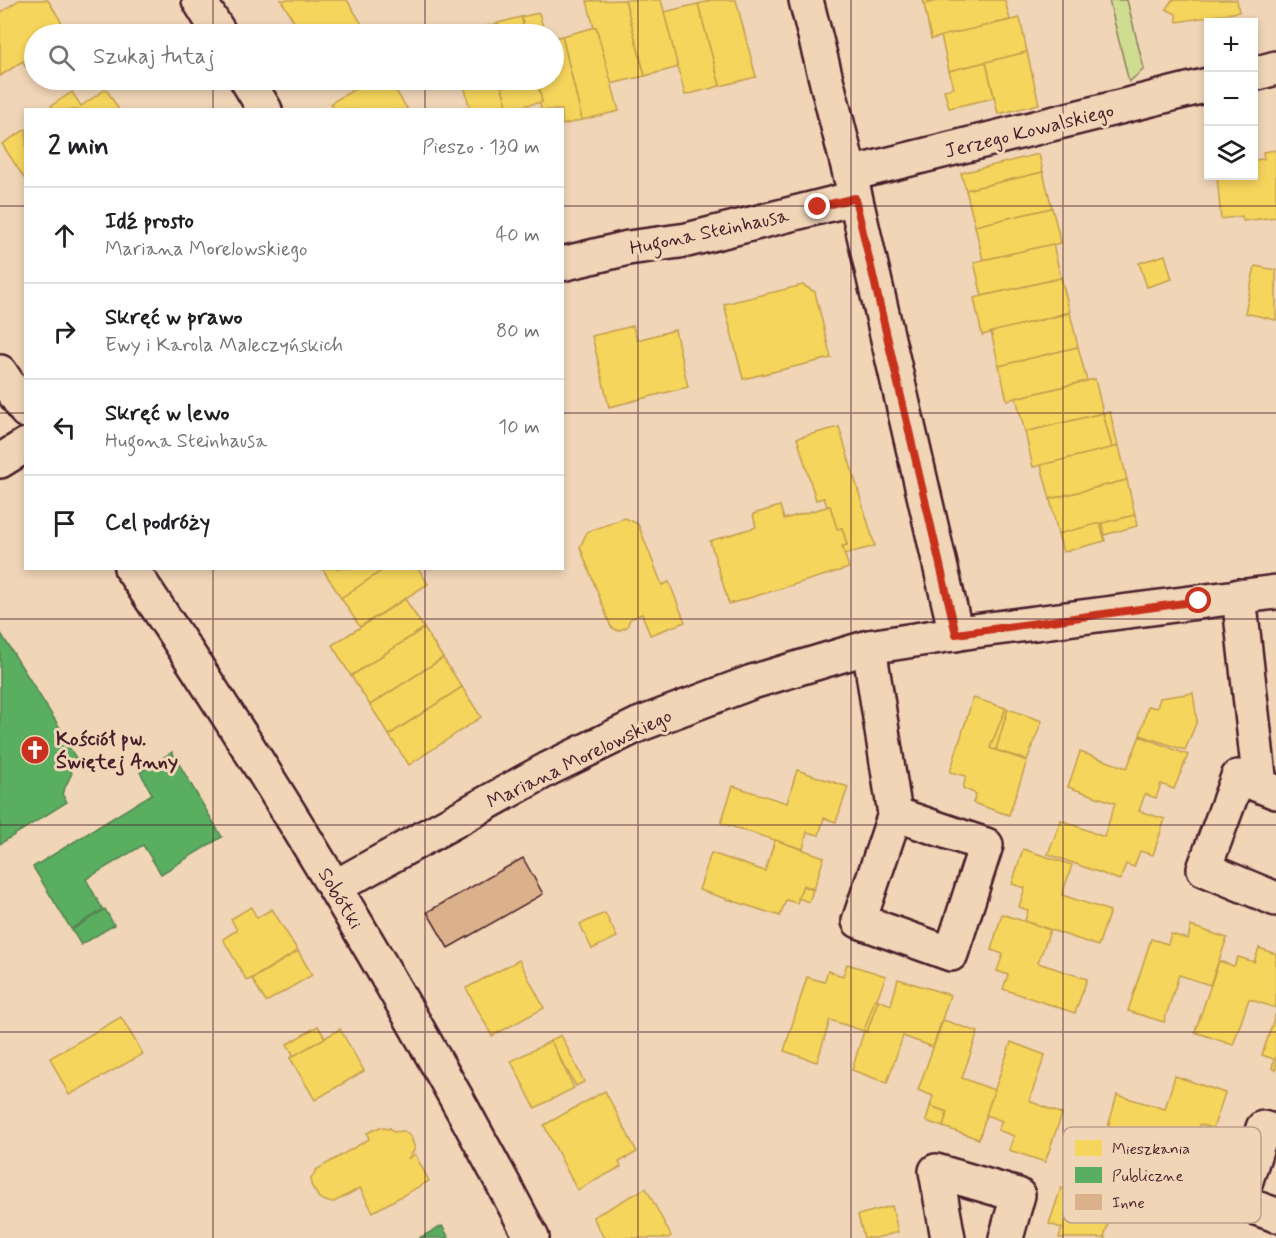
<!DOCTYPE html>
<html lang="pl">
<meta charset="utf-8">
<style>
:root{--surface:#fff;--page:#f2f2f2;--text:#202124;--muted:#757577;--line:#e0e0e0}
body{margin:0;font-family:Mynerve,sans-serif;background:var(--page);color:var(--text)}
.controls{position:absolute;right:18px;top:18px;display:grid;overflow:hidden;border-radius:0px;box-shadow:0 3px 9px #0003}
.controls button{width:54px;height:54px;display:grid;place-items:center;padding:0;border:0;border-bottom:2px solid var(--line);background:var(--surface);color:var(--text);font:30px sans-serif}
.stop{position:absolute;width:18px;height:18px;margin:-14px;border:4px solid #c8321e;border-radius:50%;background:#fff}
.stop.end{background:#c8321e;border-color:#fff;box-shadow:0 2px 6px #0008}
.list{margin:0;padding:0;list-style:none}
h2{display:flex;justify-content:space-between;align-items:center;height:78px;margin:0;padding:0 24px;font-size:26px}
h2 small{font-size:20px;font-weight:400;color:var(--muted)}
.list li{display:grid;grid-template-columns:39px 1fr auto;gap:18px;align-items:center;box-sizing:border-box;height:96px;padding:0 24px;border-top:2px solid var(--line)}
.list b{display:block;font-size:22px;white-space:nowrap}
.list p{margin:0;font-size:20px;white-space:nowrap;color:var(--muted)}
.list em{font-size:20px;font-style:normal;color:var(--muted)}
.icon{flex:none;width:33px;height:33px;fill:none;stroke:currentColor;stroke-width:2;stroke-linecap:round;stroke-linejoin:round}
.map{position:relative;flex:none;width:1276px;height:1238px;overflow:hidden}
.search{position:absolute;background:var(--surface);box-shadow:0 3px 9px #0003;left:24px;top:24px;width:540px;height:66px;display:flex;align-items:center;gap:15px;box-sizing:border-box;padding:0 21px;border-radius:33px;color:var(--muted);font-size:22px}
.panel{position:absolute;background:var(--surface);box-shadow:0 3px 9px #0003;left:24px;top:108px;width:540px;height:462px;border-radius:0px}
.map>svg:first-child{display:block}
</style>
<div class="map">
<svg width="1276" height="1238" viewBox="0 0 1276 1238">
<rect width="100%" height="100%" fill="#f0d5b7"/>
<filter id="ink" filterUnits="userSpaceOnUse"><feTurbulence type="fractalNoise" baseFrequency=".0167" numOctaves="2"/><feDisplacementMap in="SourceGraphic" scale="12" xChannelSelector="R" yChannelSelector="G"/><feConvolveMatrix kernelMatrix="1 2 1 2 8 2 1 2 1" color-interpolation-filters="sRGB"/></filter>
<g filter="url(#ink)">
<polygon fill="#cedd90" stroke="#8c7e5e" stroke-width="1.5" points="1109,0 1127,0 1144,69 1129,82"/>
<g fill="#f6d55c" stroke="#c29e4d" stroke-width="1.5">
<polygon points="19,0 48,0 62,23 44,34 34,34 34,60 25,66 23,61 0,76 0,13"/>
<polygon points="281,0 347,0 368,34 292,34 299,30"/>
<polygon points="625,0 661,0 679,67 645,76"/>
<polygon points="625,0 645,76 610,84 596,27 594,28 587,1"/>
<polygon points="712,0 736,0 756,77 720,86 698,4"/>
<polygon points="923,0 942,0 924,4"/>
<polygon points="942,0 1005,0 1010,20 931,39 924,4"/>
<polygon points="1172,0 1237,0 1239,12 1177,22 1176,14 1166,9"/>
<polygon points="698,4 720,86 685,95 664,12"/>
<polygon points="539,13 545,34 526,34 521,17"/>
<polygon points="521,17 526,34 489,34 487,26"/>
<polygon points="1020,18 1027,52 949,71 941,36"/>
<polygon points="487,26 489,34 452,34"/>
<polygon points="596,27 619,111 582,120 562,36"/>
<polygon points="562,36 582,120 562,125 562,110 541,110 540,102 542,102 537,80 554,80 554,38"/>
<polygon points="1027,52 1039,104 998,114 986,62"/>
<polygon points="986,62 994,98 949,108 944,90 954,88 949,71"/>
<polygon points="370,80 389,80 408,110 335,110 331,103"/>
<polygon points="463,80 500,80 508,109 470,110"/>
<polygon points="500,80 537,80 542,102 508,109"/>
<polygon points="106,89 119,110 54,110 51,106 72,92 81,106"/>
<polygon points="26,129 26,181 2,144"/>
<polygon points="1276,150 1276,217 1243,221 1242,216 1221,219 1217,176 1254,176 1254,160 1264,159 1263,152"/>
<polygon points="1039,154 1043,172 966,190 961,173"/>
<polygon points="1043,172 1052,208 975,226 966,190"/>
<polygon points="1052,208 1061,243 983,260 975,226"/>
<polygon points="1053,244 1061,278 982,296 974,262"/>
<polygon points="1165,255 1172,279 1147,287 1139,263"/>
<polygon points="1255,266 1276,270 1276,320 1245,313"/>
<polygon points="1061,278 1070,312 982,335 974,298"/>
<polygon points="803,285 815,292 831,358 743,379 724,304"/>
<polygon points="1070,313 1078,347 999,366 991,332"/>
<polygon points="633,326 637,340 675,330 688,387 609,407 592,336"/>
<polygon points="1078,347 1087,381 1007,400 999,366"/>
<polygon points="1095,379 1103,413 1025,432 1016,398"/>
<polygon points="1110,412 1118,446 1112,448 1103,413"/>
<polygon points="1103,413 1112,448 1033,467 1025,432"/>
<polygon points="839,427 875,546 845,554 842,546 847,545 842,528 837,529 830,506 827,506 824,498 816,500 797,438"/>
<polygon points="1119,446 1127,480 1050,499 1041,465"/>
<polygon points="1127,480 1135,515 1058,534 1050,499"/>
<polygon points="780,506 784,519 830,506 837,529 842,528 847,545 842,546 849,568 729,604 710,541 756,527 753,514"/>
<polygon points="1135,515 1137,526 1104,535 1102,523"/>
<polygon points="625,518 638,524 662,585 669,582 685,622 650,635 642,614 630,619 627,627 618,631 611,627 580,547 587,532"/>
<polygon points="1100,523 1105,541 1063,552 1058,534"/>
<polygon points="322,568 386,568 341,598"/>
<polygon points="386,568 418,568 428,584 360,627 341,598"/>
<polygon points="405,599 424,628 351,676 332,645"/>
<polygon points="424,628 443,658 370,705 351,676"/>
<polygon points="443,658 462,687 389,735 370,705"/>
<polygon points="462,687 481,717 409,765 389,735"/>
<polygon points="1193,693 1197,721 1185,750 1140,735 1148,706 1157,708 1160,698"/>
<polygon points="973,698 1006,708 990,748 1027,761 1009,815 973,803 976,794 963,788 966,776 950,772"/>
<polygon points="1006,708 1008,709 996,750 990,748"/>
<polygon points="1008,709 1042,721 1027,760 996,750"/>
<polygon points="1140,736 1188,755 1174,789 1161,784 1156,798 1145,794 1139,811 1165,819 1153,855 1140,851 1134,867 1126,864 1120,880 1048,854 1061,820 1104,837 1115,803 1068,787 1080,752 1127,768"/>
<polygon points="797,770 848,787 836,822 824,818 819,835 807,832 803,849 721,823 733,786 787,803"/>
<polygon points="775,840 824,857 814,889 803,885 797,903 786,900 780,916 699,890 711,853 765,871"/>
<polygon points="1023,849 1072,865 1062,895 1110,911 1098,946 1025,921 1028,910 1019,907 1025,888 1012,884"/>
<polygon points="803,886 813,890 809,902 798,898"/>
<polygon points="251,907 257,918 272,909 298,951 247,981 223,939 237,930 231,919"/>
<polygon points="605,913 617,937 592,949 580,924"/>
<polygon points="1002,914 1050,930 1038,963 1087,979 1075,1013 1003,989 1008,975 997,971 1003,954 991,950"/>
<polygon points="1191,926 1227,938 1210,985 1179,975 1164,1022 1128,1011 1151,939 1168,944 1171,934 1188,939"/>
<polygon points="1259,948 1276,954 1276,1008 1249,999 1233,1045 1195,1032 1219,961 1234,966 1238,957 1254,962"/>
<polygon points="298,951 312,975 266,1002 252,979"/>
<polygon points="519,960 544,1008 492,1036 466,988"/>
<polygon points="847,964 886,976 864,1031 830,1020 817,1062 784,1051 807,977 824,982 828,971 843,976"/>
<polygon points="898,979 950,995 933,1047 903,1036 887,1083 852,1070 864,1031 867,1032 878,1000 891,1005"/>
<polygon points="875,999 878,1000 867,1032 864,1031"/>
<polygon points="1276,1013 1276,1070 1272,1068 1274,1059 1262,1055"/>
<polygon points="121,1017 143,1054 69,1095 50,1058"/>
<polygon points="943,1020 978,1032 962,1078 994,1090 979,1139 943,1127 947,1112 930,1106 933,1096 918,1090"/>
<polygon points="318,1026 325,1038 294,1056 287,1044"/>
<polygon points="340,1029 364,1071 315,1100 290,1058"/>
<polygon points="561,1035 584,1082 576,1086 550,1041"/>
<polygon points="551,1041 574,1088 535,1108 511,1061"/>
<polygon points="1011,1042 1045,1055 1029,1101 1062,1114 1045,1162 1009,1150 1014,1136 998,1130 1002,1121 986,1115"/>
<polygon points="1175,1076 1225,1093 1213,1129 1200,1124 1194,1141 1184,1138 1178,1154 1107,1131 1117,1095 1165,1109"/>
<polygon points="605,1091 637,1152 619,1162 621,1167 577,1190 544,1125"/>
<polygon points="930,1106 947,1112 943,1127 926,1121"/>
<polygon points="380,1127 387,1129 390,1128 393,1132 404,1131 411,1137 415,1149 408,1159 415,1154 429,1181 373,1212 360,1188 334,1202 328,1202 319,1198 311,1185 311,1179 316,1170 369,1139 367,1133"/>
<polygon points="646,1188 671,1236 668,1238 604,1238 593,1217"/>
<polygon points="1061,1188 1113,1207 1104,1237 1106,1238 1059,1238 1062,1228 1049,1224"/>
<polygon points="892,1206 898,1232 876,1238 864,1238 858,1215"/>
</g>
<g fill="#5aae61" stroke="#558351" stroke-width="1.5">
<polygon points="0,632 65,736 63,738 78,761 68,767 72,773 62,794 67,802 0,844"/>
<polygon points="172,752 222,837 161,874 143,845 86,879 103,910 71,929 33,867 152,794 140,772"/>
<polygon points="105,909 114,925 81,945 72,930"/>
<polygon points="442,1226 449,1238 419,1238"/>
</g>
<polygon fill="#dbb18c" stroke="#4a1f2b" stroke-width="1.5" points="523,858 543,894 448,948 427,912"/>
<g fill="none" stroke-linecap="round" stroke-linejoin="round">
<g stroke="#4a1f2b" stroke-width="38">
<g id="minor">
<polyline points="199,0 220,34"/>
<polyline points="806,0 850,174 956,634"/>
<polyline points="1254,74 1276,68"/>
<polyline points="247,80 265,110"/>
<polyline points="850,174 1208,85"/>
<polyline points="562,264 628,248 687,240 855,198"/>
<polyline points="0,372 26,411"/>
<polyline points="0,461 26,445"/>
<path d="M 131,568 C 277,784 411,1008 532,1238"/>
<polyline points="1239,596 1260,785"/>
<polyline points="869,647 895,814 859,921 951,954 986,845 895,814"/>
<polyline points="1276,792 1238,777 1204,869 1276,899"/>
<polyline points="335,887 548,769 638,725 752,682 869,647 973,631 1276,592"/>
<polyline points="1276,1132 1263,1128 1239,1202 1276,1215"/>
<polyline points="948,1238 936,1171 1018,1195 1006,1238"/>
</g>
</g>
<use href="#minor" stroke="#f0d5b7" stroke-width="33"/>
</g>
</g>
<g fill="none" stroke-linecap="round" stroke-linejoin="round" filter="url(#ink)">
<polyline stroke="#c8321e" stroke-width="8" points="818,207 855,198 956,634 1199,601"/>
</g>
<path fill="none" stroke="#4a1f2b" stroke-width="1.5" stroke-opacity="0.55" d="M 213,0 L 213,34M 425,0 L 425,34M 638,0 L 638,1238M 851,0 L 851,1238M 1063,0 L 1063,1238M 213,80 L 213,110M 425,80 L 425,110M 0,206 L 26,206M 562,206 L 1276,206M 0,413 L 26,413M 562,413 L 1276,413M 213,568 L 213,1238M 425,568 L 425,1238M 0,619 L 1276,619M 0,825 L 1276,825M 0,1032 L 1276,1032"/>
<defs>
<g id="church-disc" transform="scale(1.5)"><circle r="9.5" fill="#c8321e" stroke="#f0d5b7"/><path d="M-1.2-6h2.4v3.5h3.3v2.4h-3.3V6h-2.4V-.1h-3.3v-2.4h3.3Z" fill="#fff"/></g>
</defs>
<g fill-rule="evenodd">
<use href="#church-disc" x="35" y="750"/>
</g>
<g text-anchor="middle" stroke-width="6" stroke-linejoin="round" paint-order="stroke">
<g font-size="20" fill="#4a1f2b" stroke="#f0d5b7">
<text transform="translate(1029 130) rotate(-14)" y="7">Jerzego Kowalskiego</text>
<text transform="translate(709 231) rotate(-12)" y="7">Hugona Steinhausa</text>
<text transform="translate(579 758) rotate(-26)" y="7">Mariana Morelowskiego</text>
<text transform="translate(341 898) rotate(59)" y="7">Sobótki</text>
</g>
<g font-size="20" font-weight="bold" fill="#4a1f2b" stroke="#f0d5b7" text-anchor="start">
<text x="56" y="745">Kościół pw.<tspan x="56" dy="23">Świętej Anny</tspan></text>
</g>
</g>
<rect x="1063" y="1127" width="198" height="96" rx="9" fill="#f0d5b7" stroke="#be9e8d" stroke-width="1.5"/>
<rect x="1075" y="1140" width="27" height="16" fill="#f6d55c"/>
<rect x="1075" y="1167" width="27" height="16" fill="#5aae61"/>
<rect x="1075" y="1194" width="27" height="16" fill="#dbb18c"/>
<g font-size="16" fill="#4a1f2b">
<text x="1112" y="1154">Mieszkania</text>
<text x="1112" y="1181">Publiczne</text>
<text x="1112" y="1208">Inne</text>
</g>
</svg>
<div class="controls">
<button>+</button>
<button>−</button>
<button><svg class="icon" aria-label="layers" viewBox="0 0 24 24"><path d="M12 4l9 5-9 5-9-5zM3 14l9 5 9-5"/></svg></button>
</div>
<div class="stop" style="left:1199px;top:601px"></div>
<div class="stop end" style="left:818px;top:207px"></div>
<div class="search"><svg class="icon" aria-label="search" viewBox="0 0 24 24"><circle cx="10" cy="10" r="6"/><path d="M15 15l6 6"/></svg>Szukaj tutaj</div>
<section class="panel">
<h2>2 min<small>Pieszo · 130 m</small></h2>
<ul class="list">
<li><svg class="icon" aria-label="ahead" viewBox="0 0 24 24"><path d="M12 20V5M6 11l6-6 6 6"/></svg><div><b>Idź prosto</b><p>Mariana Morelowskiego</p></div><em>40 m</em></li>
<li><svg class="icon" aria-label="right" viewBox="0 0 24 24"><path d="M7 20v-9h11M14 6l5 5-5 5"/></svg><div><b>Skręć w prawo</b><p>Ewy i Karola Maleczyńskich</p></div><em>80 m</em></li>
<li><svg class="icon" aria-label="left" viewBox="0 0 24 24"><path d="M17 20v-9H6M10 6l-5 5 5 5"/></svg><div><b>Skręć w lewo</b><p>Hugona Steinhausa</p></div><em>10 m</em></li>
<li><svg class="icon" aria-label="arrive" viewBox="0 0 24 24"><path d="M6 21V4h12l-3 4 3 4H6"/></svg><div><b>Cel podróży</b></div></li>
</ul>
</section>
</div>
